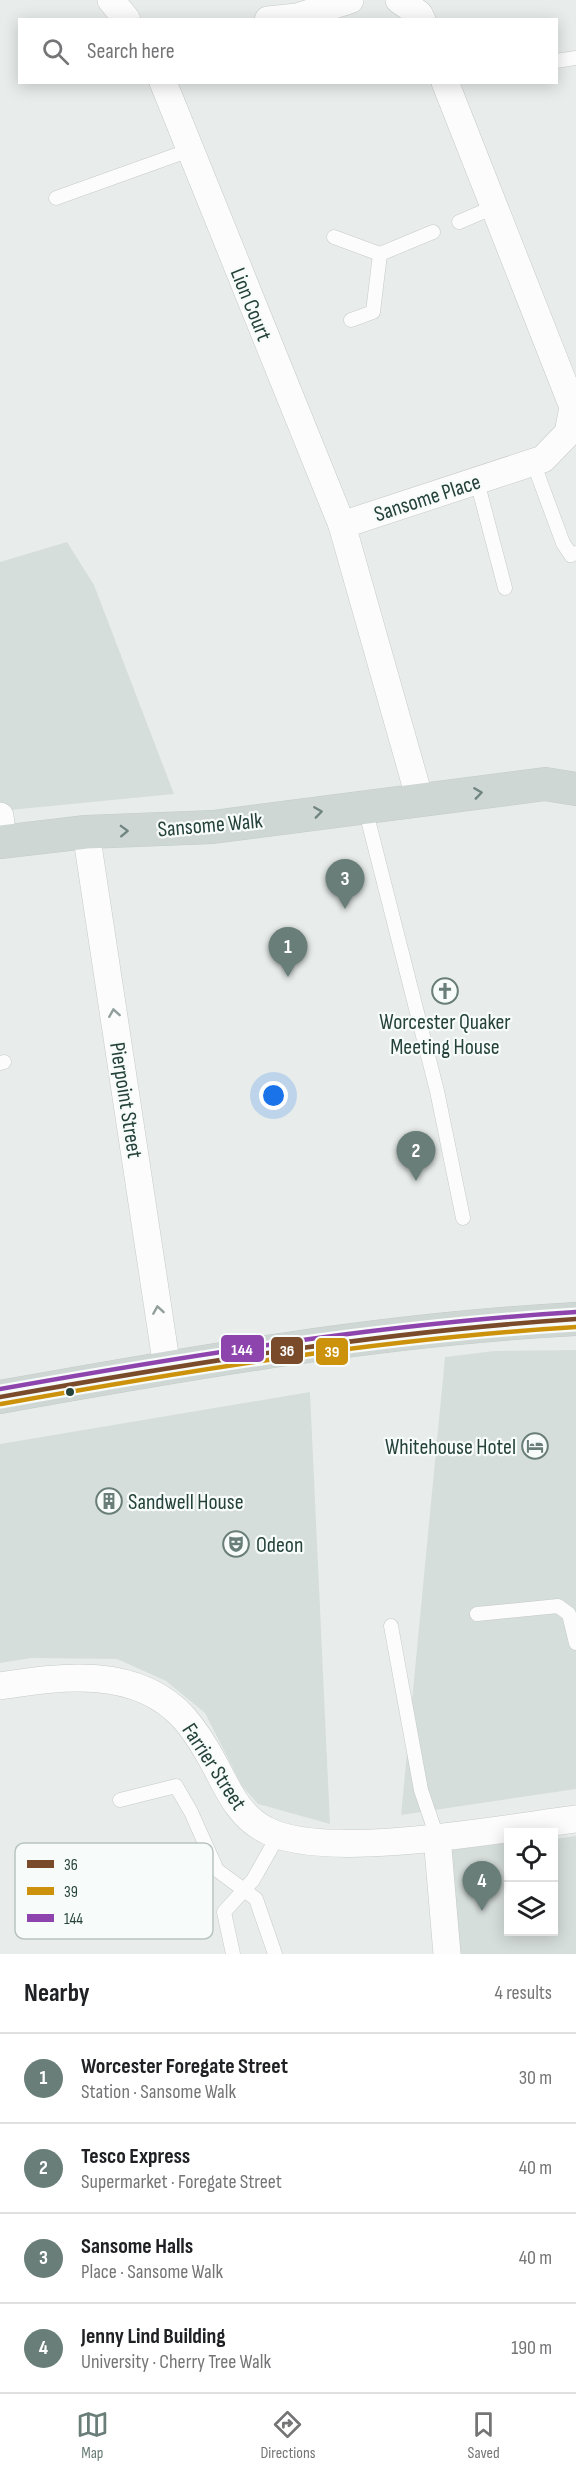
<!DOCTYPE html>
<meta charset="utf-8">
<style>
:root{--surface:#fff;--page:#f6f6f6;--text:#202124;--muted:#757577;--line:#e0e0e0;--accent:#697e78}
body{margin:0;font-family:"Sofia Sans Condensed",sans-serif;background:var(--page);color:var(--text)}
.controls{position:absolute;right:18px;bottom:18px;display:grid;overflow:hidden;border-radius:0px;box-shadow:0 3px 15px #0003}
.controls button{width:54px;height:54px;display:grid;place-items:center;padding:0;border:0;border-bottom:2px solid var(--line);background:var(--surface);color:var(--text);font:30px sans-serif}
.you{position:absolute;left:274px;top:1096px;width:21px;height:21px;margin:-15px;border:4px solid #fff;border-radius:50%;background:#1a73e8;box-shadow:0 0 0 9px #1a73e833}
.badge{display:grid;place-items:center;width:39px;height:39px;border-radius:50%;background:var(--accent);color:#fff;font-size:20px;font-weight:700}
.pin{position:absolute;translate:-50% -50px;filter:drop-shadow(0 2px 3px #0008)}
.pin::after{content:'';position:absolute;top:32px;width:21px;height:18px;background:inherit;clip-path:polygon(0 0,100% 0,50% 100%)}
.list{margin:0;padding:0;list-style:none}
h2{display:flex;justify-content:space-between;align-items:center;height:78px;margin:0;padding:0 24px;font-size:26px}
h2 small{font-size:20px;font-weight:400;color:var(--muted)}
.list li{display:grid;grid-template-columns:39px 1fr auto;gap:18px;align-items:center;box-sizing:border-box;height:90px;padding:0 24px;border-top:2px solid var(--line)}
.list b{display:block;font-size:22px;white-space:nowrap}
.list p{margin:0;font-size:20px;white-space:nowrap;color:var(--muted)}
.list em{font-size:20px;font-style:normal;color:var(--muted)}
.icon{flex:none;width:33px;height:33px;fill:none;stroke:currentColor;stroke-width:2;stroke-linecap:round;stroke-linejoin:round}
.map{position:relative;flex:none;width:576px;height:1954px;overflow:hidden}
.search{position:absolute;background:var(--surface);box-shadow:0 3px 15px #0003;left:18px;right:18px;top:18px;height:66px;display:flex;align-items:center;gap:15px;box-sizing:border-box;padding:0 21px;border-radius:0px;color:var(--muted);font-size:22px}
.sheet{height:438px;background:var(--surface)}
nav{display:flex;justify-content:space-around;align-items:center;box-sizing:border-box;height:84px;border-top:2px solid var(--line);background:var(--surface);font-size:16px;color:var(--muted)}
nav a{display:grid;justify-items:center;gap:3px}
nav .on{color:var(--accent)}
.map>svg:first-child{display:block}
</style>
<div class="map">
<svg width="576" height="1954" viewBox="0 0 576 1954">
<rect width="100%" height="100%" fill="#e8edeb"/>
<g fill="#d6dedb">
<polygon points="67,542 94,585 174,794 0,811 0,562"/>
<polygon points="576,1350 576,1789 401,1815 445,1357 494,1351"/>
<polygon points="310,1392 330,1824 258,1804 242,1786 205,1713 166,1681 117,1659 31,1658 0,1663 0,1444"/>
<polygon points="576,1836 576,1954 448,1954 449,1850 508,1843 508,1932 554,1932 554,1839"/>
</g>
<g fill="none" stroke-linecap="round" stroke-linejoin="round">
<g stroke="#c5cac8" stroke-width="15">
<g id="lane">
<polyline points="556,61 576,58"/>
<polyline points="56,198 190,150"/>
<polyline points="459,222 494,207"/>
<polyline points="334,237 380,254 433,232"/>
<polyline points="351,320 373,312 380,254"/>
<polyline points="533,462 563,543 571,555 576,553"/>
<polyline points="477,481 505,588"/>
<polyline points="365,808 437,1091 463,1218"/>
<polyline points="0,1063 4,1062"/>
<polyline points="477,1614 558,1606 569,1614 576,1643"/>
<polyline points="391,1626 421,1790 437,1837"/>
<polyline points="120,1800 176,1786 191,1812 217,1870 256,1899 275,1954"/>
<polyline points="233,1954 224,1912 253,1880 279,1834"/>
</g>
</g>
<g stroke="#c5cac8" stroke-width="28">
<g id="street">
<polyline points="111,0 127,20"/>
<polyline points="399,0 419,14 422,20"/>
<polyline points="268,20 297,17 350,0"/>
<polyline points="163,82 342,525"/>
<polyline points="420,800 342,525 543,459 568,433 573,407 445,82"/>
<polyline points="0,816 3,842"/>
<polyline points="86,832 167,1368"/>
<path d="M 0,1686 C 62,1676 137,1666 184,1718 C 197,1733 207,1750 216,1767 C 229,1792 240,1817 266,1830 C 326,1862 505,1828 576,1819"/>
<polyline points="437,1837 447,1954"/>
</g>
</g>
<g stroke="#c3ccc9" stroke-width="34">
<g id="primary">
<polyline points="0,842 86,832 213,827 545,784 576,789"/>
<path d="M 0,1397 C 190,1363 383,1329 576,1319"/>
</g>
</g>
<use href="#lane" stroke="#fcfcfc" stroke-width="14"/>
<use href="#street" stroke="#fcfcfc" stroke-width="27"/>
<use href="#primary" stroke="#cfd7d5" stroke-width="33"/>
<g stroke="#f7fbf9" stroke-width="9">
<path id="bus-1" d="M 0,1397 C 191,1363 382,1332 576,1319"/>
</g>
<g stroke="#f7fbf9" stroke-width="9">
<path id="bus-2" d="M 1,1404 C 192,1370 382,1339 576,1327"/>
</g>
<g stroke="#f7fbf9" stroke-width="9">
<path id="bus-3" d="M 0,1389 C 191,1355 382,1324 576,1312"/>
</g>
<use href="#bus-1" stroke="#7a4b2a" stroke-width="4.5"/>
<use href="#bus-2" stroke="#cd920c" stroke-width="4.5"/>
<use href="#bus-3" stroke="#8e44ad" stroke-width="4.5"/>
</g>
<defs><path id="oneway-chevron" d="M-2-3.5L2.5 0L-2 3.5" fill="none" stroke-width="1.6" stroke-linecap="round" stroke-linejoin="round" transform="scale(1.5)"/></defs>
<g stroke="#718580">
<use href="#oneway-chevron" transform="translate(478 793) rotate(-8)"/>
<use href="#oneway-chevron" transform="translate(318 812) rotate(-8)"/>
<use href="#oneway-chevron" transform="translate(124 831) rotate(-2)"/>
</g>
<g stroke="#909f9b">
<use href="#oneway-chevron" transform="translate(114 1013) rotate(-99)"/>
<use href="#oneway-chevron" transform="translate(158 1310) rotate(-99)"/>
</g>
<defs>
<g id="church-ring" transform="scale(1.35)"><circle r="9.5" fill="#f7fbf9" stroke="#697e78" stroke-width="1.5"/><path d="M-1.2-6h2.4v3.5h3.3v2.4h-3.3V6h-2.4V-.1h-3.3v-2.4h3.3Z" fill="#697e78"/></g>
<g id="hotel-ring" transform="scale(1.35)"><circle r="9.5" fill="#f7fbf9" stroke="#697e78" stroke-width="1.5"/><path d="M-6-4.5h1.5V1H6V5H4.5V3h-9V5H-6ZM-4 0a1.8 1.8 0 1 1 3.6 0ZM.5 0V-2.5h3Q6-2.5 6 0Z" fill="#697e78"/></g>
<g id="building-ring" transform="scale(1.35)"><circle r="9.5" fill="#f7fbf9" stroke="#697e78" stroke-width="1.5"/><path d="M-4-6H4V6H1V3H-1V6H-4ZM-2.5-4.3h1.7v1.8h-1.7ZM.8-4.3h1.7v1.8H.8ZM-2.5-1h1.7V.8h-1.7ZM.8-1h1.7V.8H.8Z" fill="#697e78"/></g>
<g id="theatre-ring" transform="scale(1.35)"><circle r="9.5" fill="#f7fbf9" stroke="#697e78" stroke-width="1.5"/><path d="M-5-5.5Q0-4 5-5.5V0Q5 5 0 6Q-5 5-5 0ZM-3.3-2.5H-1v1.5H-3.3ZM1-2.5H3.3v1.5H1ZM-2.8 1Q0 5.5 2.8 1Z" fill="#697e78"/></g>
</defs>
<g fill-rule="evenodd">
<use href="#church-ring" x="445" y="991"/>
<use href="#hotel-ring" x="535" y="1446"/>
<use href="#building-ring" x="109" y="1501"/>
<use href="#theatre-ring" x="236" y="1544"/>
</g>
<circle fill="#24423a" stroke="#f7fbf9" stroke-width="2" cx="70" cy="1392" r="5"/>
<g text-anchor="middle" stroke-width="4.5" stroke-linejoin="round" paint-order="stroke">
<g font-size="22" fill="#24423a" stroke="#f7fbf9">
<text transform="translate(252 304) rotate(68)" y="8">Lion Court</text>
<text transform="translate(427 497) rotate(-18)" y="8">Sansome Place</text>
<text transform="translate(210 824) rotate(-5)" y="8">Sansome Walk</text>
<text transform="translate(127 1100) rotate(81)" y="8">Pierpoint Street</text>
<text transform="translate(215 1766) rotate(57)" y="8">Farrier Street</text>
</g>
<g font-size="22" fill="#24423a" stroke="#f7fbf9" text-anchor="start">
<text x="445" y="1029" text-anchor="middle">Worcester Quaker<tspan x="445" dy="25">Meeting House</tspan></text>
<text x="516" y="1454" text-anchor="end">Whitehouse Hotel</text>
<text x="128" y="1509">Sandwell House</text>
<text x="256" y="1552">Odeon</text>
</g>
</g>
<rect x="15" y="1843" width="198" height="96" rx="9" fill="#f7fbf9" stroke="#b8c4c0" stroke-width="1.5"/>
<rect x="27" y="1860" width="27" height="8" fill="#7a4b2a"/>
<rect x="27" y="1887" width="27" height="8" fill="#cd920c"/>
<rect x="27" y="1914" width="27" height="8" fill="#8e44ad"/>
<g font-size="16" fill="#24423a">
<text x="64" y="1870">36</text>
<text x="64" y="1897">39</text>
<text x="64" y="1924">144</text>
</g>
<g stroke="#f7fbf9" stroke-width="2">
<rect x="220" y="1334" width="45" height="29" rx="6" fill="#8e44ad"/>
<rect x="270" y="1336" width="34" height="29" rx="6" fill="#7a4b2a"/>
<rect x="315" y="1337" width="34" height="29" rx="6" fill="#cd920c"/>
</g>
<g font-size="16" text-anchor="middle" font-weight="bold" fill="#fff">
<text x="242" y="1355">144</text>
<text x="287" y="1356">36</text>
<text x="332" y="1357">39</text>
</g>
</svg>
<div class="controls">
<button><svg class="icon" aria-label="locate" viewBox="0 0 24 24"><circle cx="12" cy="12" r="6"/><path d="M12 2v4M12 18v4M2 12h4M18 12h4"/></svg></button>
<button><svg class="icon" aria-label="layers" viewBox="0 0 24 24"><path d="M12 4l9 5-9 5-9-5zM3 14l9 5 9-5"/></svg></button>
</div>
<div class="you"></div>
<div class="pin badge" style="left:288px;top:977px">1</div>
<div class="pin badge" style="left:416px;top:1181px">2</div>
<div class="pin badge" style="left:345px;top:909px">3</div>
<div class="pin badge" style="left:482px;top:1911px">4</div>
<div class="search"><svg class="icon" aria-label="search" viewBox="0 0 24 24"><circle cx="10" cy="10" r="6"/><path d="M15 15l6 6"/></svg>Search here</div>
</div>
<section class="sheet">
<h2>Nearby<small>4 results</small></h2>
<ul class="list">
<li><span class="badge">1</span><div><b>Worcester Foregate Street</b><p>Station · Sansome Walk</p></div><em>30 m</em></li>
<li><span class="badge">2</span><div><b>Tesco Express</b><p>Supermarket · Foregate Street</p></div><em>40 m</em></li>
<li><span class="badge">3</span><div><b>Sansome Halls</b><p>Place · Sansome Walk</p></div><em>40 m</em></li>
<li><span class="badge">4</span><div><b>Jenny Lind Building</b><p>University · Cherry Tree Walk</p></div><em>190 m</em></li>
</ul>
</section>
<nav>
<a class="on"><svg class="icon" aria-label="map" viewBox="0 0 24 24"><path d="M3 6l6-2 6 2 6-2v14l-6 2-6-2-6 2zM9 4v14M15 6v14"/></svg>Map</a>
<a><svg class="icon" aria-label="directions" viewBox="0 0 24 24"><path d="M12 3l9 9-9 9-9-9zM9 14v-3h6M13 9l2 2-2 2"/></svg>Directions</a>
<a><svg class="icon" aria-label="saved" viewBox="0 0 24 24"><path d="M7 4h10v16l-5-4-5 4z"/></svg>Saved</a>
</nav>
